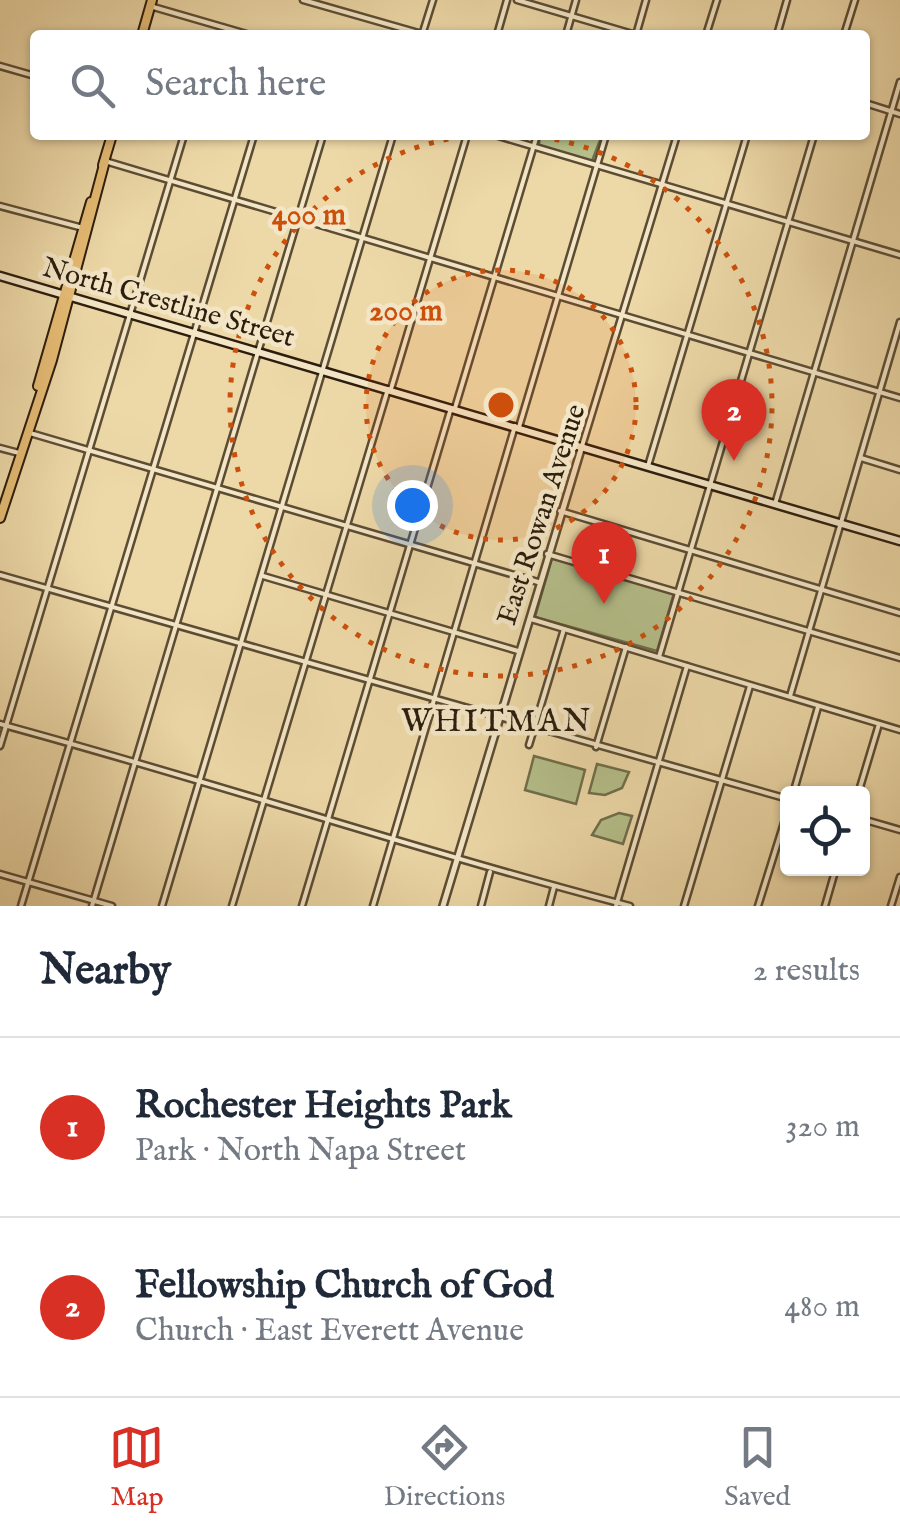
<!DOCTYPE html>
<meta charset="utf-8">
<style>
:root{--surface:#fff;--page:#f6f6f7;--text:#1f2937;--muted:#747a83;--line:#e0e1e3;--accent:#d93025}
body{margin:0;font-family:"IM FELL English",serif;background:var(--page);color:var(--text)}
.controls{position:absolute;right:30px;bottom:30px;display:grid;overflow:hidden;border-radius:10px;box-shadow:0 2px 8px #0004}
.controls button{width:90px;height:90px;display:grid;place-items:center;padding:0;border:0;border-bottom:2px solid var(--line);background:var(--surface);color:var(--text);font:50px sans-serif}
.you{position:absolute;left:412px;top:505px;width:35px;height:35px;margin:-25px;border:8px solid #fff;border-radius:50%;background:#1a73e8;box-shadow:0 0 0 15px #1a73e833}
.badge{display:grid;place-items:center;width:65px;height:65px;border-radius:50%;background:var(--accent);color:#fff;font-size:32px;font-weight:700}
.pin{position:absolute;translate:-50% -82px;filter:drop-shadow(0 2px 5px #0008)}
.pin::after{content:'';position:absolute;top:52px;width:35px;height:30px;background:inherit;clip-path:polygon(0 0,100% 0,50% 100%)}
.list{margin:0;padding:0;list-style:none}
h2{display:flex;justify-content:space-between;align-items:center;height:130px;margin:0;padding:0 40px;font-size:42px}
h2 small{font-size:32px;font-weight:400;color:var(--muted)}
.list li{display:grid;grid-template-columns:65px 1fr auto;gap:30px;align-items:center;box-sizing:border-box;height:180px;padding:0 40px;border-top:2px solid var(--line)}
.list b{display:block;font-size:38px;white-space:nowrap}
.list p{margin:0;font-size:32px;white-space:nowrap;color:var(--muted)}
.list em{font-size:32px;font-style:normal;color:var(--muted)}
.icon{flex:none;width:55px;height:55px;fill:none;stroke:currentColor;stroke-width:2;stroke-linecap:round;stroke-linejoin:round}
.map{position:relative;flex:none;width:900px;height:906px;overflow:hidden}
.search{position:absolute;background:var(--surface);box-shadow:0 2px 8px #0004;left:30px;right:30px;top:30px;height:110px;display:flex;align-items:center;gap:25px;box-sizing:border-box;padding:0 35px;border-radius:10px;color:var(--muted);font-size:38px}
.sheet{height:490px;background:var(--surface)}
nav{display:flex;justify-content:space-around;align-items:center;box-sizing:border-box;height:140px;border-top:2px solid var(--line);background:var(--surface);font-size:28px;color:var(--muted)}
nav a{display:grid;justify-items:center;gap:5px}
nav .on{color:var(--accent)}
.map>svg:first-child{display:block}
</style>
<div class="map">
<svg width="900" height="906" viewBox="0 0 900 906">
<rect width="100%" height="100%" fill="#edd8a7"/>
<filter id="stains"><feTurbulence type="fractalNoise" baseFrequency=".002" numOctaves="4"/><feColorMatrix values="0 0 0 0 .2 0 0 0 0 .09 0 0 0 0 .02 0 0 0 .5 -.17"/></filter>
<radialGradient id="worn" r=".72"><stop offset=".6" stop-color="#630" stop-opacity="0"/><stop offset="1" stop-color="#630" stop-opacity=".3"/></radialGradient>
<g fill="#b5bf8a" stroke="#706e4c" stroke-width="2.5">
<polygon points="540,135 602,135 592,161 539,145"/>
<polygon points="552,558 674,593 657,651 535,617"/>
<polygon points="534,756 585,770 576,804 525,790"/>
<polygon points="597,764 629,772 622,788 605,795 589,793"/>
<polygon points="619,813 632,816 623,844 592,835 601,820"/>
</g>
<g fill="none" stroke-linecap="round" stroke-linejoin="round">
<g stroke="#5c4c34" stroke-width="9">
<g id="minor">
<polyline points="303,0 422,34"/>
<polyline points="517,0 636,35"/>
<polyline points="150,6 250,35"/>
<polyline points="422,35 433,0"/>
<polyline points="497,35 507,0"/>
<polyline points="566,35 576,0"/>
<polyline points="636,35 646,0"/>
<polyline points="706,35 717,0"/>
<polyline points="777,35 787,0"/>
<polyline points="844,35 855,0"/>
<polyline points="0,66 35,76"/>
<polyline points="865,103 900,114"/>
<polyline points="495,135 900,255"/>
<polyline points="105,161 900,398"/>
<polyline points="0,206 83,228"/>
<polyline points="391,389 467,135"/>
<polyline points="455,408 537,135"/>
<polyline points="519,427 606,135"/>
<polyline points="30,433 538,582"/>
<polyline points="582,446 677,135"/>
<polyline points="0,448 19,453"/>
<polyline points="861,458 900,470"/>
<polyline points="648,466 747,135"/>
<polyline points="775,504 900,82"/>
<polyline points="560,511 900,613"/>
<polyline points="547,554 900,658"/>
<polyline points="0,575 788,799"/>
<polyline points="263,576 518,651"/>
<polyline points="531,619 900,730"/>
<polyline points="659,657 814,135"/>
<polyline points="790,696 900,322"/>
<path d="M 0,724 C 211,781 419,851 630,906"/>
<polyline points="529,745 564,629"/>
<polyline points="0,746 184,135"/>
<polyline points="596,747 626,647"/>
<polyline points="793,794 818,707"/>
<polyline points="858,794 879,724"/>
<polyline points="862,819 900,830"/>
<polyline points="0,874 112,906"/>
<polyline points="21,906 254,135"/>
<polyline points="92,906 323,135"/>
<polyline points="162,906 393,135"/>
<polyline points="232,906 388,389"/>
<polyline points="302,906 451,408"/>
<polyline points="373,906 515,426"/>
<polyline points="481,906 490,872"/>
<polyline points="549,906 554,887"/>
<polyline points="616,906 687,666"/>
<polyline points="684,906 750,686"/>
<polyline points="758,906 788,810"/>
<polyline points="825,906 836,868"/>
<polyline points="891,906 900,877"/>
</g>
</g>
<g stroke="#5c4c34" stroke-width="10">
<polyline id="tertiary" points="443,906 582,446"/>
</g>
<g stroke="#2c1d0d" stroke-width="11">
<polyline id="secondary" points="0,276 900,541"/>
</g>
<g stroke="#2c1d0d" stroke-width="12">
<g id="primary">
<polyline points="142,35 152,0"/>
<polyline points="103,165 112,135"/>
<polyline points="38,386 91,202"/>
<polyline points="0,518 52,360 105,161"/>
</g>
</g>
<use href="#minor" stroke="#f3e6c6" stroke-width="4"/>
<use href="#tertiary" stroke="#f3e6c6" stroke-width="5"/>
<use href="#secondary" stroke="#f3e6c6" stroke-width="6"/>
<use href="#primary" stroke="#e6bc74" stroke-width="8"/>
</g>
<circle cx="501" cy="405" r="135" fill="#cc500c" fill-opacity=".12"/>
<g fill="none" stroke="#cc500c" stroke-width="5" stroke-dasharray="5 10">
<circle cx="501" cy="405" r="135"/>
<path d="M525 135A271 271 0 1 1 477 135"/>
</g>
<g text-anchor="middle" stroke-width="9" stroke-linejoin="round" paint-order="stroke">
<g font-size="28" fill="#2c1d0d" stroke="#f3e6c6">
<text transform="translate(169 301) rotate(16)" y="10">North Crestline Street</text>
<text transform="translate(540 514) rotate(-72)" y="10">East Rowan Avenue</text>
</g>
<g font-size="32" letter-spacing="2.5" fill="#2c1d0d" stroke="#f3e6c6">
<text x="497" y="731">WHITMAN</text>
</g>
</g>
<circle cx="501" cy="405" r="15" fill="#cc500c" stroke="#f3e6c6" stroke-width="5"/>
<g font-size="30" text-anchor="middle" font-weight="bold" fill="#cc500c" stroke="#f3e6c6" stroke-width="9" stroke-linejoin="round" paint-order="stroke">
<text x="309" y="224">400 m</text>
<text x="406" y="320">200 m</text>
</g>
<rect width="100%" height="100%" filter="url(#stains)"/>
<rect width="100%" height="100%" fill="url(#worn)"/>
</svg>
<div class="controls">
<button><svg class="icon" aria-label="locate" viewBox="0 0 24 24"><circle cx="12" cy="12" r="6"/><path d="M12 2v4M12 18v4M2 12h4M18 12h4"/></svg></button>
</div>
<div class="you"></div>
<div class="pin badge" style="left:604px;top:604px">1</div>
<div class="pin badge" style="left:734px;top:461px">2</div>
<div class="search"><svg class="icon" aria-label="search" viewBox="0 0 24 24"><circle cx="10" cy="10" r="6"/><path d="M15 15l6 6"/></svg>Search here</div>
</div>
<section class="sheet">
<h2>Nearby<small>2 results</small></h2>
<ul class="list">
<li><span class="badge">1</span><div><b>Rochester Heights Park</b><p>Park · North Napa Street</p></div><em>320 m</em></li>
<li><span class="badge">2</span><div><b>Fellowship Church of God</b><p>Church · East Everett Avenue</p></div><em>480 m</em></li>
</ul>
</section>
<nav>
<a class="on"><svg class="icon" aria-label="map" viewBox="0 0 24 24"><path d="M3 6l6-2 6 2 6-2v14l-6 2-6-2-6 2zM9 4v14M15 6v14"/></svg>Map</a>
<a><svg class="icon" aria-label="directions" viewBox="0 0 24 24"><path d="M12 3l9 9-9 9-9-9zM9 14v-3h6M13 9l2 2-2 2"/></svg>Directions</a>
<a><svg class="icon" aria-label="saved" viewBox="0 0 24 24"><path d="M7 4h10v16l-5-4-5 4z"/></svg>Saved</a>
</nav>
